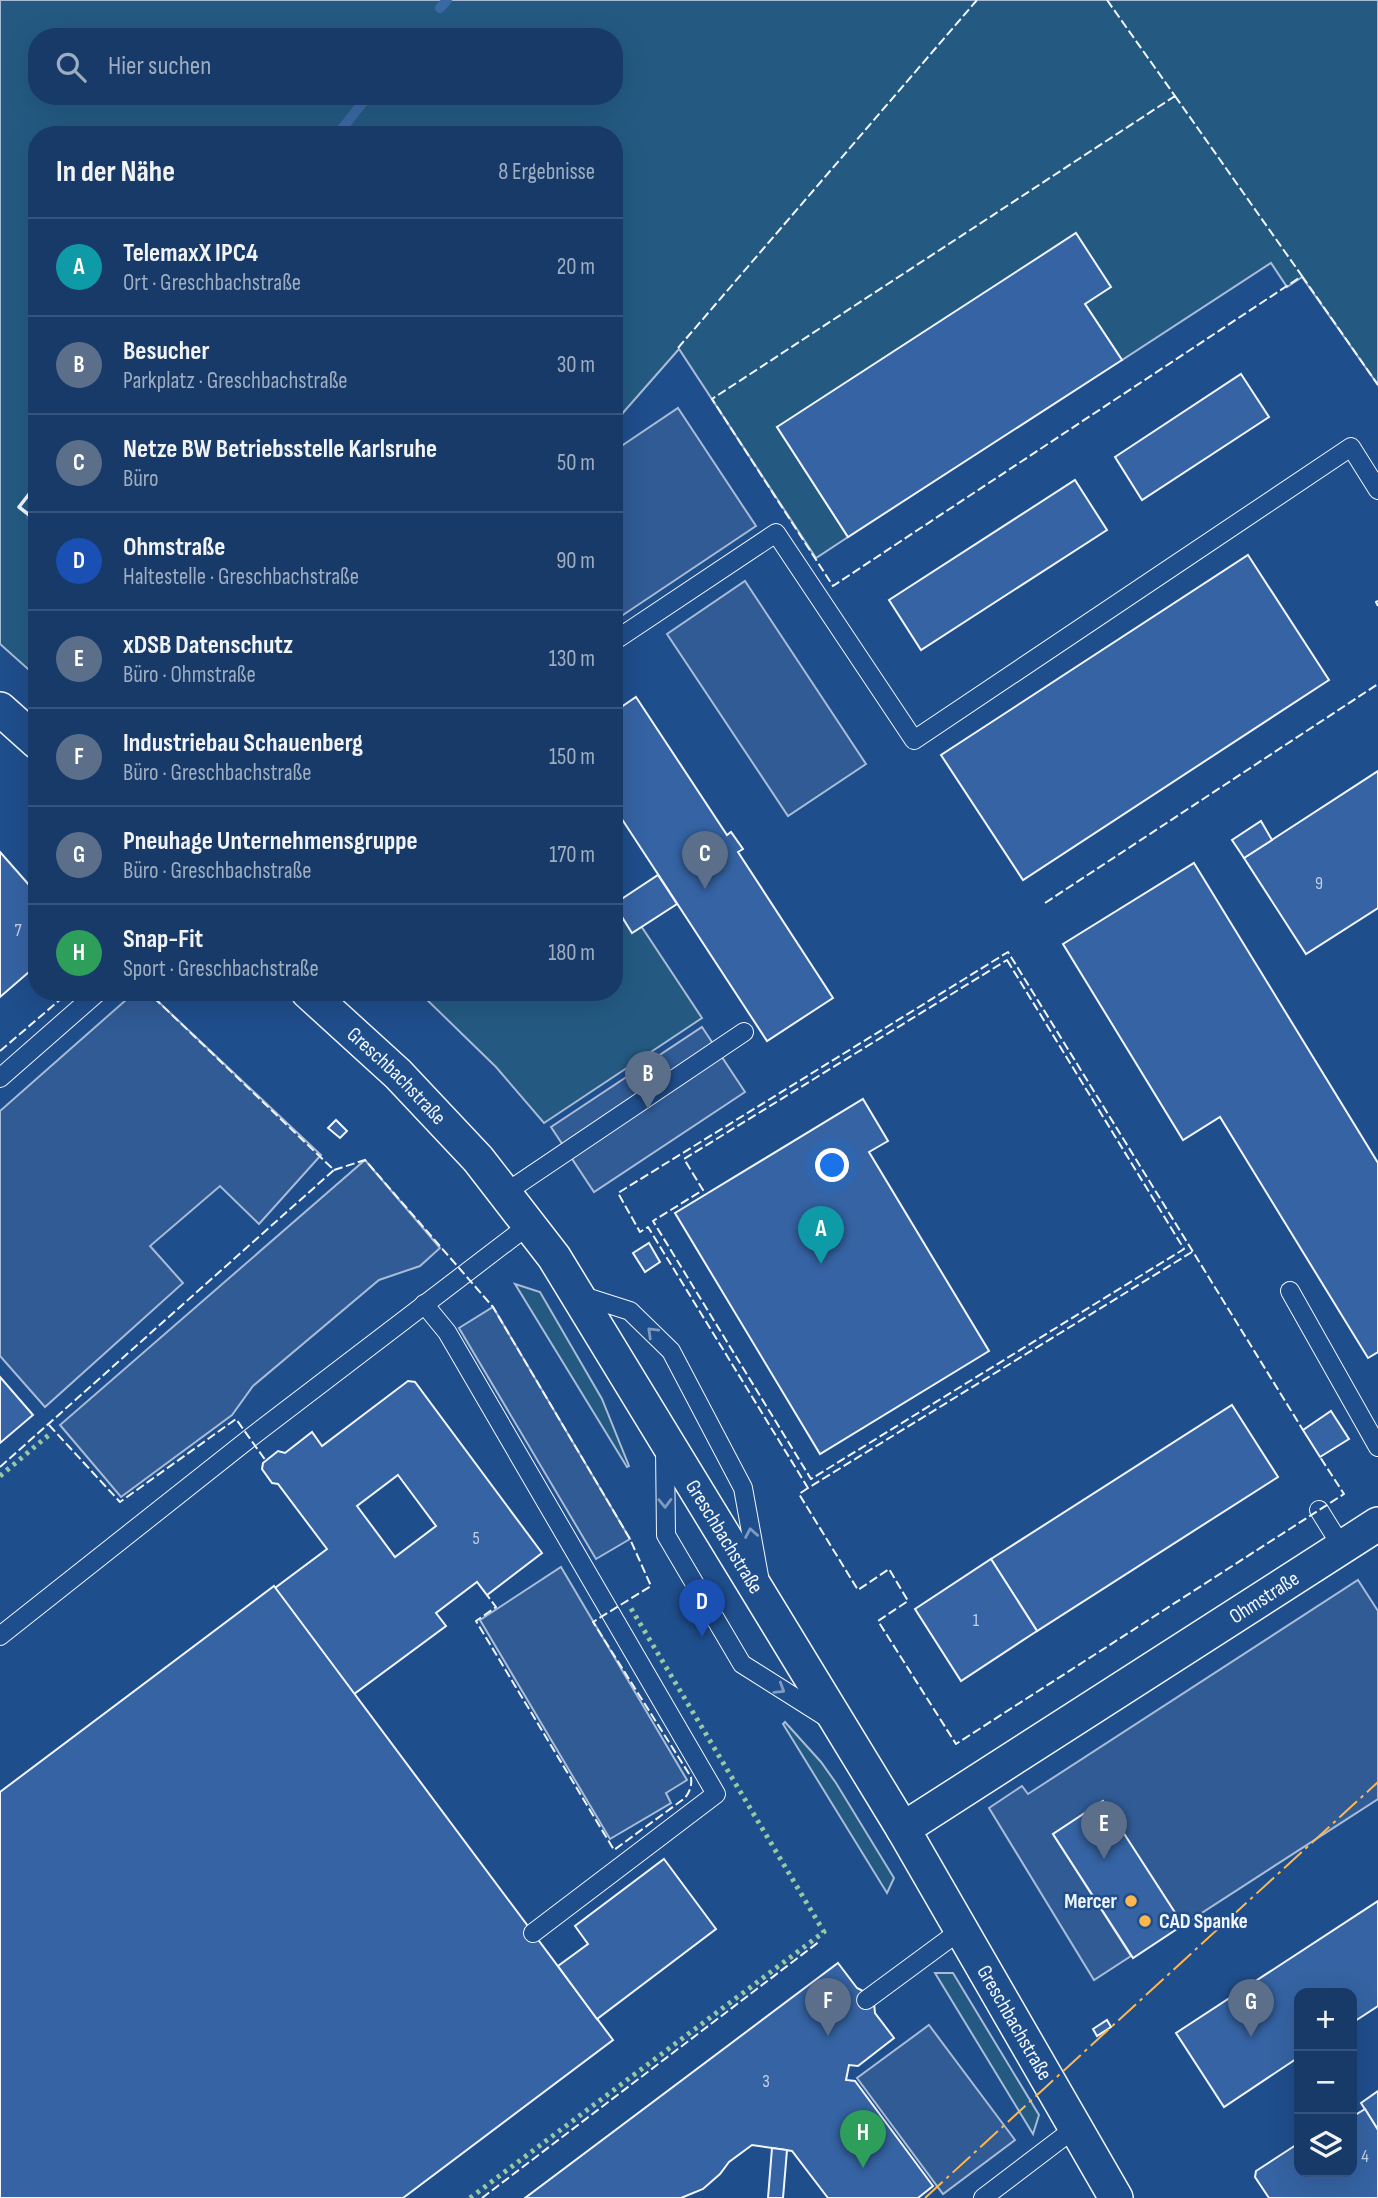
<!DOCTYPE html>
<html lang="de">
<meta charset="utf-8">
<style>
:root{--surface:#173a69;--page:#20416f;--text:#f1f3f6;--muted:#9eadc0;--line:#36547d;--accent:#e69b98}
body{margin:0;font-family:"Sofia Sans Condensed",sans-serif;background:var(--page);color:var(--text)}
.controls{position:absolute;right:21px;bottom:21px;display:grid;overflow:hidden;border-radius:14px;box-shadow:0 7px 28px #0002}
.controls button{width:63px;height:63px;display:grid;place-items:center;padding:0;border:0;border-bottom:2px solid var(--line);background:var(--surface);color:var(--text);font:35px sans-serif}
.you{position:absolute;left:833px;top:1166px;width:24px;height:24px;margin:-18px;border:5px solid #fff;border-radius:50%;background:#1a73e8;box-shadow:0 0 0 10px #1a73e833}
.badge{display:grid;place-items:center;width:46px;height:46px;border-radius:50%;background:var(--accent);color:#fff;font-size:23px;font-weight:700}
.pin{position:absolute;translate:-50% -58px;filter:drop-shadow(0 2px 4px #0008)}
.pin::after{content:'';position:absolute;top:37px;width:24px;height:21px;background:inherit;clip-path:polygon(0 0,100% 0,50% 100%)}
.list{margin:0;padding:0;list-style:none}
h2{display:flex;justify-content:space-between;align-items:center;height:91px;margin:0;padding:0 28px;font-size:30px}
h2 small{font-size:23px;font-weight:400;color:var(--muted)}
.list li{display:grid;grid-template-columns:46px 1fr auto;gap:21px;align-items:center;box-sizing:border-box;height:98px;padding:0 28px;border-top:2px solid var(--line)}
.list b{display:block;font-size:26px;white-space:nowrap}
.list p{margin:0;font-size:23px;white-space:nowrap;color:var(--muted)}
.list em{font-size:23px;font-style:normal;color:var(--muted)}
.icon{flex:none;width:38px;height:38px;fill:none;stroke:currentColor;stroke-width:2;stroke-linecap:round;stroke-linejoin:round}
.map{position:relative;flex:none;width:1378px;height:2198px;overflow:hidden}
.search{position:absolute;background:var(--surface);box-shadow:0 7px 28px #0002;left:28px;top:28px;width:595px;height:77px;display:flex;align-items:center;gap:18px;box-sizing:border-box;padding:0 24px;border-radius:28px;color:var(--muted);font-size:26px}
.panel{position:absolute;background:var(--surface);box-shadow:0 7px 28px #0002;left:28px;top:126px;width:595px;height:875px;border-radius:28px}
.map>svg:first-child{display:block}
</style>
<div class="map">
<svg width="1378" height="2198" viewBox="0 0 1378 2198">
<rect width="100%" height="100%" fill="#1f4e8c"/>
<g fill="#245a82" stroke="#a8bbd7" stroke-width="2" fill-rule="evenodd">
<path d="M 0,0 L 1378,0 L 1378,385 L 1302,277 L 1287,287 L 1271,263 L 1122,360 L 1085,304 L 777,427 L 848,537 L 816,558 L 679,349 L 614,423 L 614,135 L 37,135 L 37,677 L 0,644 ZM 37,37 L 614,37 L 614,96 L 37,96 Z"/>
<polygon points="614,885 702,1018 544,1123 496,1067 419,992 614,992"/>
<polygon points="515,1284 540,1292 602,1399 629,1466 627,1467"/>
<polygon points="785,1722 821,1762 836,1783 894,1878 887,1893 783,1724"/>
<polygon points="935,1973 953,1973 1039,2115 1033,2134"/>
</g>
<g fill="#305b95" stroke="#a8bbd7" stroke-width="2">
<polygon points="678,408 756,526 614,621 614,451"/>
<polygon points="745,581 866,764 788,816 667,634"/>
<polygon points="135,992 148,992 321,1155 259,1224 220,1186 150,1246 183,1283 45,1407 0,1356 0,1111"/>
<polygon points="702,1027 745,1092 594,1192 551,1127"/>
<polygon points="365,1160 440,1248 420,1266 379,1280 253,1386 232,1415 121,1497 60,1425"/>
<polygon points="493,1307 630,1539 596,1559 459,1328"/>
<polygon points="561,1567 687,1780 666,1793 671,1803 610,1839 480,1620"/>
<polygon points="1358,1580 1378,1611 1378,1799 1183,1925 1103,1802 1053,1834 1131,1956 1094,1980 989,1808 1022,1786 1028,1794"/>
<polygon points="929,2025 1015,2140 943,2194 857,2078"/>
</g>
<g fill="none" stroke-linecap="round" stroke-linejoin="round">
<g stroke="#3b69a3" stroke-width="10">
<polyline points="440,8 447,0"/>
<polyline points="416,37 416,36"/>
<polyline points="337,135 368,96"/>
<polyline points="31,516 37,509"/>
</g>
</g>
<g fill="#3563a3" stroke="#f2f6ff" stroke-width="2" fill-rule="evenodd">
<polygon points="1076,233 1111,287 1085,304 1122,360 848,537 777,427"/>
<polygon points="1241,374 1269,417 1142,500 1115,457"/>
<polygon points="1075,480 1107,530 921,650 889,600"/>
<polygon points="1248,555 1329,680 1023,880 941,755"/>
<polygon points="636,697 727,835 731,832 743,849 738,852 833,998 767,1041 614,807 614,712"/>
<polygon points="1378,771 1378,908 1306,954 1244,858"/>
<polygon points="1261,821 1272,840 1244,858 1232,840"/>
<polygon points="0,852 37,894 37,965 0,997"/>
<polygon points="1194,863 1378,1163 1378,1352 1368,1358 1220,1117 1183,1140 1063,944"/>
<polygon points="658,875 677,904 632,933 614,904"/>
<polygon points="863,1099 888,1141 869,1152 989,1351 820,1454 675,1213"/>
<polygon points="336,1120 347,1131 340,1138 328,1128"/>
<polygon points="649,1243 660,1262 645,1272 633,1253"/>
<polygon points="0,1377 33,1415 0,1443"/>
<path d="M 408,1381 L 415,1382 L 542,1553 L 487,1595 L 477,1582 L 436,1613 L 446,1626 L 354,1694 L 275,1588 L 327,1549 L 278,1484 L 272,1483 L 262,1469 L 263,1463 L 278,1451 L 285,1453 L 312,1432 L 322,1446 ZM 398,1475 L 436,1526 L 395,1557 L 357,1506 Z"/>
<polygon points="1232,1405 1278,1477 1037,1631 991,1559"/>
<polygon points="1331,1411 1349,1439 1320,1457 1303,1430"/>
<polygon points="991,1559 1037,1631 961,1681 915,1609"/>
<polygon points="274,1586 613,2040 403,2198 0,2198 0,1792"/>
<polygon points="1103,1801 1183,1925 1133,1958 1053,1834"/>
<polygon points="664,1859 716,1929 597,2019 558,1966 588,1944 575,1926"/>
<polygon points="1378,1901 1378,2006 1352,2023 1352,1993 1299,1993 1299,2057 1224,2107 1176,2033"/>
<polygon points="838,1963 857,1988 865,1992 874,2003 875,2013 894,2038 858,2066 849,2065 846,2080 855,2081 933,2186 918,2198 828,2198 792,2151 752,2145 729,2162 720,2174 703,2189 681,2198 525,2198"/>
<polygon points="1107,2020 1111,2027 1097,2036 1093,2029"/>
<polygon points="1378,2091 1378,2130 1361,2103"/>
<polygon points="1365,2109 1378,2130 1378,2198 1269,2198 1255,2177 1256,2171 1299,2143 1299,2172 1352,2172 1352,2117"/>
<polygon points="772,2148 787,2150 783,2198 768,2198"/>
</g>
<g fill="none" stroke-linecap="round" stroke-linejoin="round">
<g stroke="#f2f6ff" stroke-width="20">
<g id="service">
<polyline points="614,641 776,533 914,740 1351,447 1378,490"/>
<polyline points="0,1078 98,992"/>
<polyline points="505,1193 744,1032"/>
<polyline points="1290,1291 1378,1447"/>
<polyline points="580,1295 630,1311 671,1351 743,1488 759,1576"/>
<polyline points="424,1304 447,1332 716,1794 533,1933"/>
<polyline points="665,1449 666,1535 742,1664 829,1719"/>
<polyline points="1319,1510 1342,1547"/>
<polyline points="0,1636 250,1438 530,1224"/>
<polyline points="866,2000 961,1930"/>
<polyline points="983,2198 1075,2128"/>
</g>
</g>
<g stroke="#f2f6ff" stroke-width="36">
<g id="minor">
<polyline points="0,709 37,742"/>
<path id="s1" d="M 308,992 L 398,1074 L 478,1159 L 554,1257 L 903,1829 L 1116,2198"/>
<path id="s2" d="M 903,1829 L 1378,1524"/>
</g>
</g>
<use href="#service" stroke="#1f4e8c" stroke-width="18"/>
<use href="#minor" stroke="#1f4e8c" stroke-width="33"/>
<g stroke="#97c8a6" stroke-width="5" stroke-dasharray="3.5 5" stroke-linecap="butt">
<polyline points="0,1476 50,1434"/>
<polyline points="470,2198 824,1932 629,1605"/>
</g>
<g stroke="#f2f6ff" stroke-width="2" stroke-dasharray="9 3.5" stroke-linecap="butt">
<polyline points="1107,0 1175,96"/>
<polygon points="1175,96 1302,276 833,586 712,399"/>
<polyline points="1302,276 1378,385"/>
<polyline points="678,348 977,0"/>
<polyline points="1378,601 1376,602 1378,606"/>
<polyline points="1045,903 1378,684"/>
<polygon points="1007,960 1184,1249 811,1479 653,1221 703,1190 684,1159"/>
<polyline points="0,1051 69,992"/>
<path d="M 334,1170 L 365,1160 L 493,1307 L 630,1539 L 651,1586 L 593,1622 L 691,1777 C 692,1786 690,1791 685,1798 L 614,1850 L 476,1621 L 496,1607 L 487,1595"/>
<polyline points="1192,1252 808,1488 648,1227 640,1232 618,1193 1008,952 1303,1430"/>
<polyline points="49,1425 120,1502 236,1419 266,1461"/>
<polyline points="0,1467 334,1170 148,992"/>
<polyline points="808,1488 799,1494 858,1590 889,1569 908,1601 878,1621 956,1744 1344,1494 1320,1457"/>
<polyline points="482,2198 820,1941"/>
</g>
<polyline stroke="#f2f6ff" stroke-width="3.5" points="37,484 19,507 37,521"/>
<polyline stroke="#ffb74d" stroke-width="2" stroke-dasharray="24 5 3.5 5" stroke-linecap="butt" points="925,2198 1378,1782"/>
</g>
<defs><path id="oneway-chevron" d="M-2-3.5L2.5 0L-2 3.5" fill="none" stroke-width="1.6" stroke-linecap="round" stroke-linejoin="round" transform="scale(1.75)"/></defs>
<g stroke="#7e9ac0">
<use href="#oneway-chevron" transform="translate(652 1332) rotate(-136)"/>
<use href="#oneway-chevron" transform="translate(665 1503) rotate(89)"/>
<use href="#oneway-chevron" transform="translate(751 1533) rotate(-100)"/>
<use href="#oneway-chevron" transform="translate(780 1689) rotate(32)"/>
</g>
<g fill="#ffb74d" stroke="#1f4e8c" stroke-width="2.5">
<circle cx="1131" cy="1901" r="7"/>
<circle cx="1145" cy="1921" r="7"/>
</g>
<g text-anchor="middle" stroke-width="5" stroke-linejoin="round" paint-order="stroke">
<g font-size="18" fill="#c3d1e8">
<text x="1319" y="889">9</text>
<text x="18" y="936">7</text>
<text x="476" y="1544">5</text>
<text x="976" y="1626">1</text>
<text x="766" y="2087">3</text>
<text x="1365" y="2162">4</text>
</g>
<g font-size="21" fill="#f2f6ff" stroke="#1f4e8c">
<text dy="7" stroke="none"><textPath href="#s1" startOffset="122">Greschbachstraße</textPath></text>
<text dy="7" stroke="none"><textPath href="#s1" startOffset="690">Greschbachstraße</textPath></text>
<text dy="7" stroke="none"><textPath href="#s2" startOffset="429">Ohmstraße</textPath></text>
<text dy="7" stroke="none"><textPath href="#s1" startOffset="1256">Greschbachstraße</textPath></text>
</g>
<g font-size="21" font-weight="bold" fill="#f2f6ff" stroke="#1f4e8c" text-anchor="end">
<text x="1117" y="1908">Mercer</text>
<text x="1159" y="1928" text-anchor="start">CAD Spanke</text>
</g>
</g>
</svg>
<div class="controls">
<button>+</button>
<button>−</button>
<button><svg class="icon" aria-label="layers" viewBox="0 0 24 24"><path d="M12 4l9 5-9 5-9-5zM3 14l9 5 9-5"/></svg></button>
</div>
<div class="you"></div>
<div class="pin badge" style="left:821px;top:1264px;background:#0f9aa8">A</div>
<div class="pin badge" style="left:648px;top:1109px;background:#5c6f8a">B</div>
<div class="pin badge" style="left:705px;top:889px;background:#5c6f8a">C</div>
<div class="pin badge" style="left:702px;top:1637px;background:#1a4fb4">D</div>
<div class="pin badge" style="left:1104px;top:1859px;background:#5c6f8a">E</div>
<div class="pin badge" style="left:828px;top:2036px;background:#5c6f8a">F</div>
<div class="pin badge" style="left:1251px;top:2037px;background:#5c6f8a">G</div>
<div class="pin badge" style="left:863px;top:2168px;background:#2e9e5b">H</div>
<div class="search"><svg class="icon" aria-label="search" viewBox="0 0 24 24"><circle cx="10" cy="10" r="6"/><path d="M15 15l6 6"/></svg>Hier suchen</div>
<section class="panel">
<h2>In der Nähe<small>8 Ergebnisse</small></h2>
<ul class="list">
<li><span class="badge" style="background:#0f9aa8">A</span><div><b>TelemaxX IPC4</b><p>Ort · Greschbachstraße</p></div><em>20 m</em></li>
<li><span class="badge" style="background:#5c6f8a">B</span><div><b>Besucher</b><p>Parkplatz · Greschbachstraße</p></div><em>30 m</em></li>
<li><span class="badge" style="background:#5c6f8a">C</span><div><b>Netze BW Betriebsstelle Karlsruhe</b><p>Büro</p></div><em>50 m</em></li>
<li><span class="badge" style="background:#1a4fb4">D</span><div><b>Ohmstraße</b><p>Haltestelle · Greschbachstraße</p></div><em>90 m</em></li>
<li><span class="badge" style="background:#5c6f8a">E</span><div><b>xDSB Datenschutz</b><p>Büro · Ohmstraße</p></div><em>130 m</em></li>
<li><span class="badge" style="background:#5c6f8a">F</span><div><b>Industriebau Schauenberg</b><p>Büro · Greschbachstraße</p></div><em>150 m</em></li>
<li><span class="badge" style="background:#5c6f8a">G</span><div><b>Pneuhage Unternehmensgruppe</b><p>Büro · Greschbachstraße</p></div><em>170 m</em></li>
<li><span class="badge" style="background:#2e9e5b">H</span><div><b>Snap-Fit</b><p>Sport · Greschbachstraße</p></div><em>180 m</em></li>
</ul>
</section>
</div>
